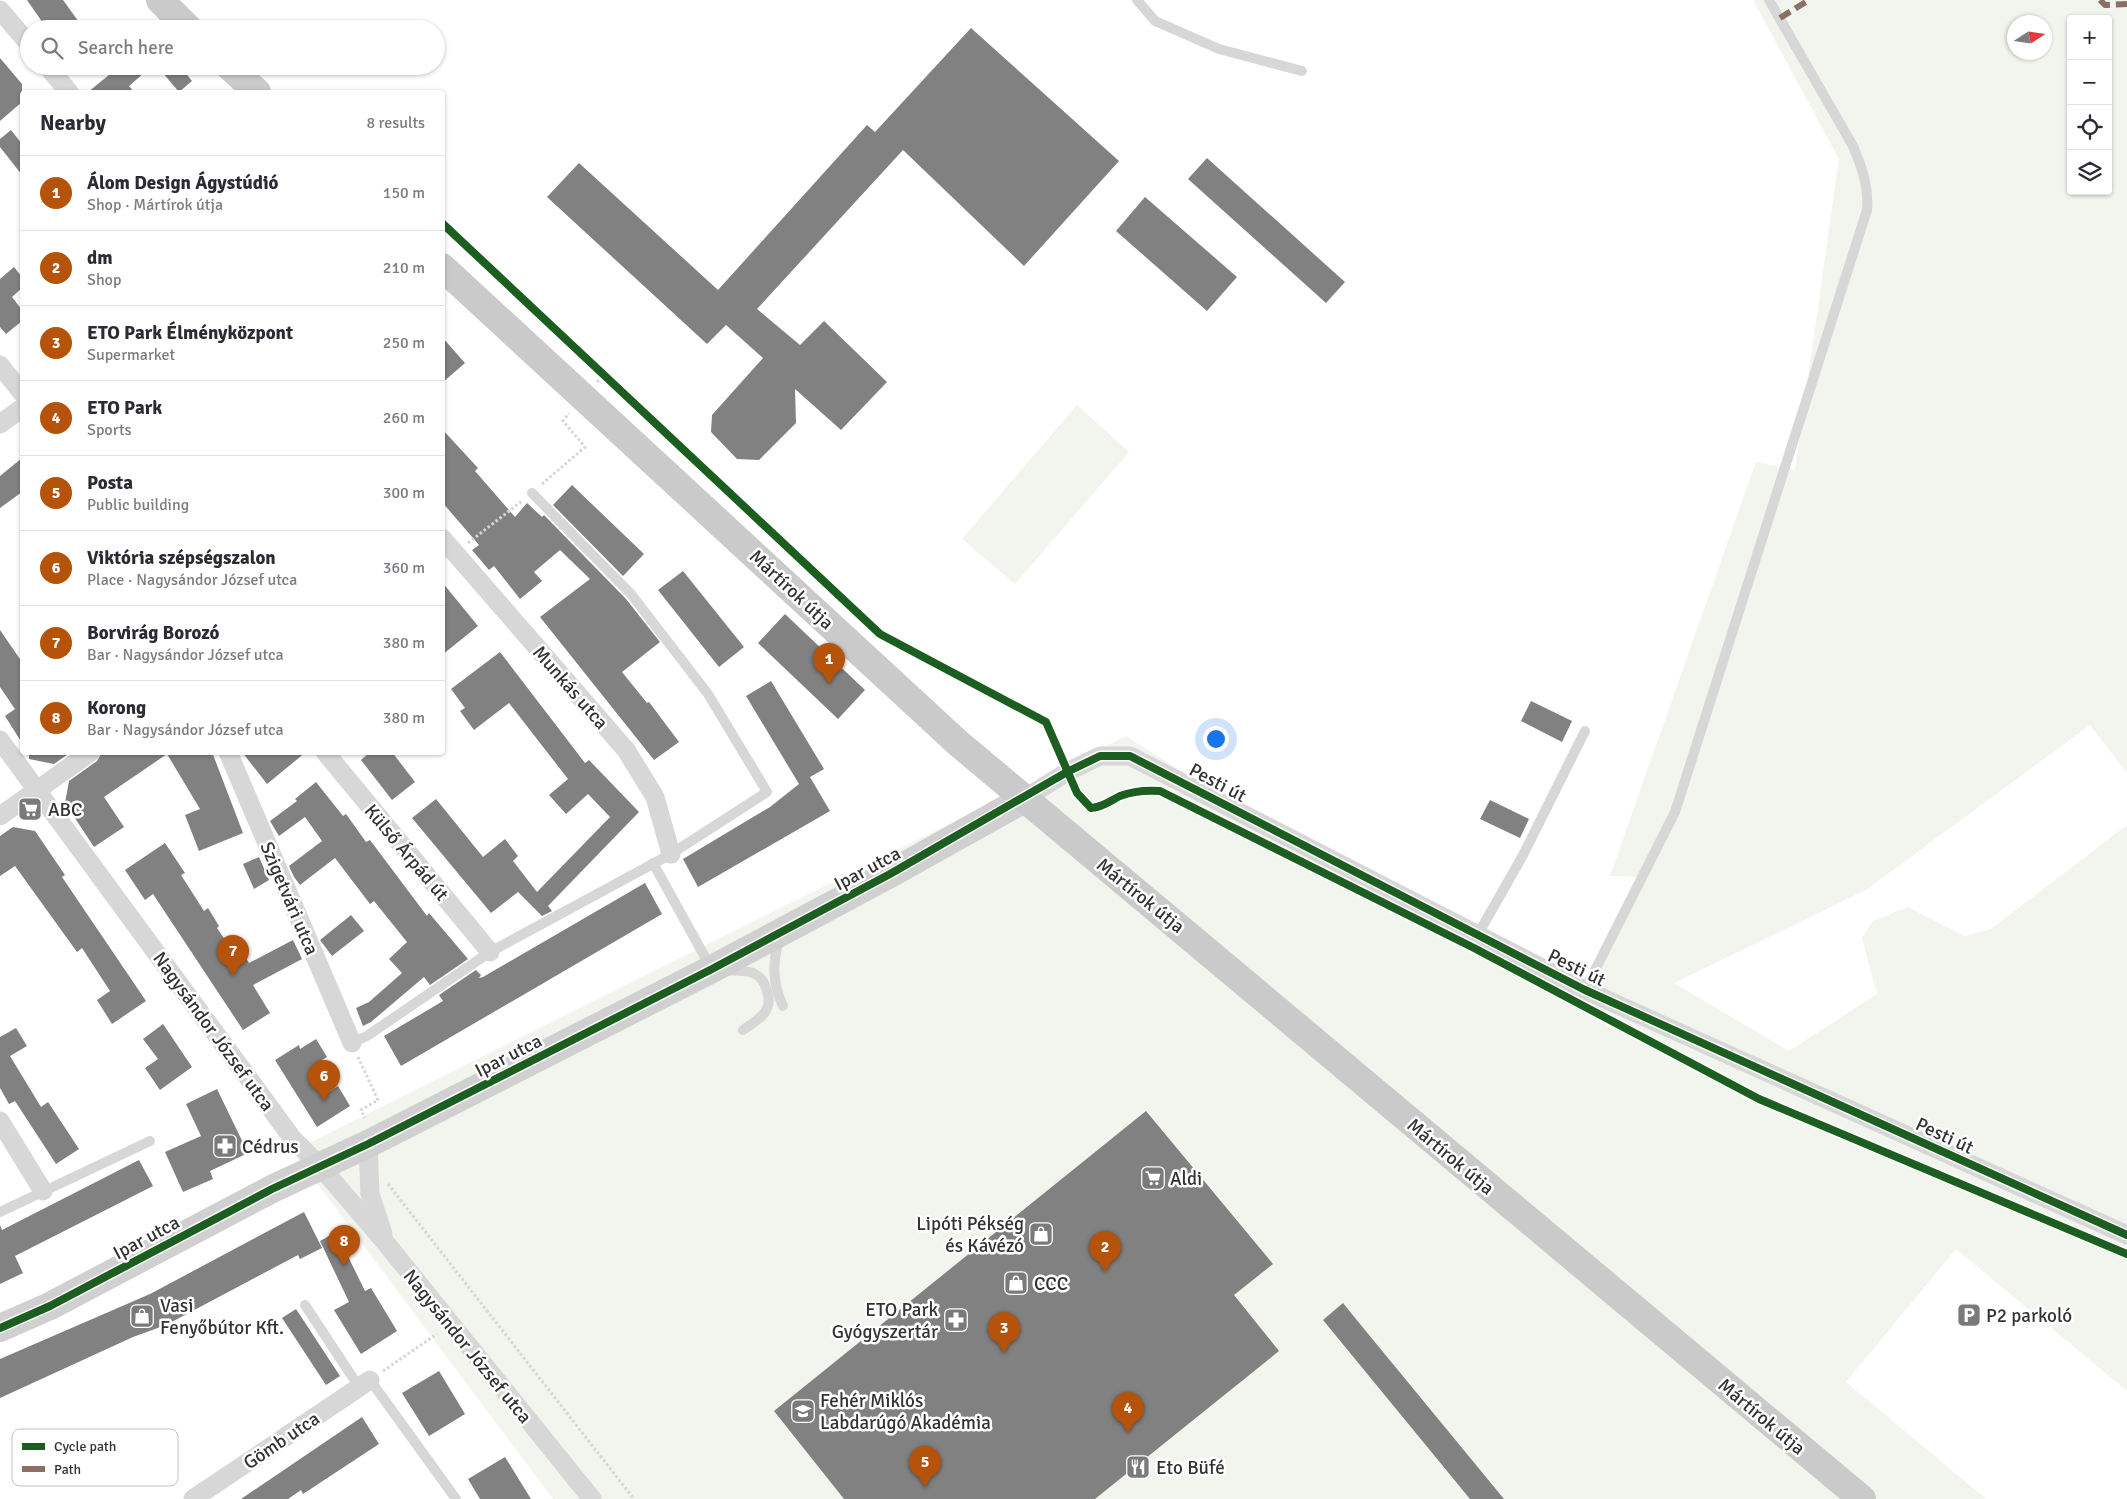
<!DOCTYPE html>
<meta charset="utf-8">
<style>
:root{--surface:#fff;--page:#f7f7f7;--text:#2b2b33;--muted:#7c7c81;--line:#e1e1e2;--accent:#b45309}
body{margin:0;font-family:Signika,sans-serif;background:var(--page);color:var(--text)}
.controls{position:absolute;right:15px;top:15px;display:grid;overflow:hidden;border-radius:5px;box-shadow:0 1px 4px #0004}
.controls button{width:45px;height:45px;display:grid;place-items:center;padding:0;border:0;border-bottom:1px solid var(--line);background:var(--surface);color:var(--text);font:25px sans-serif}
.compass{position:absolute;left:2007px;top:15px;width:45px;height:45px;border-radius:50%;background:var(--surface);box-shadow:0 1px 4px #0004;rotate:78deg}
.you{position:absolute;left:1215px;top:738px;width:18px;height:18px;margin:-12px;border:4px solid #fff;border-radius:50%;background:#1a73e8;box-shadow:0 0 0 8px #1a73e833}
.badge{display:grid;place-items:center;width:32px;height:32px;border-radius:50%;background:var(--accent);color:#fff;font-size:16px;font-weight:700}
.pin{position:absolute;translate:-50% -41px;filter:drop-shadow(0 1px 2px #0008)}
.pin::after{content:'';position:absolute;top:26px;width:18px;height:15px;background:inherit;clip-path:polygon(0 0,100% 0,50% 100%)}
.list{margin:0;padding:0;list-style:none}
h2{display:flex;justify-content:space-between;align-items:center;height:65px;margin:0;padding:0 20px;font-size:21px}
h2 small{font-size:16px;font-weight:400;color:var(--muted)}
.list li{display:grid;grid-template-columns:32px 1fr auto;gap:15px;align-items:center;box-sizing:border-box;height:75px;padding:0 20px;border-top:1px solid var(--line)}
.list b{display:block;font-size:19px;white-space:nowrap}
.list p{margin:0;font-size:16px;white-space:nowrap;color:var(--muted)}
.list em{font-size:16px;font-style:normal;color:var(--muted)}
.icon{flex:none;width:28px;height:28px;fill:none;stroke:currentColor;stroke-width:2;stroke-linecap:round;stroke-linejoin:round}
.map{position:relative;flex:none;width:2127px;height:1499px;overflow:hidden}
.search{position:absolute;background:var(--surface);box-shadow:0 1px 4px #0004;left:20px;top:20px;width:425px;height:55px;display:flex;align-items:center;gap:12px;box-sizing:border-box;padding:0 18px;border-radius:28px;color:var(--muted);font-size:19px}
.panel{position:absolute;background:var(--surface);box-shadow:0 1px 4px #0004;left:20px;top:90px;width:425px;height:665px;border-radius:5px}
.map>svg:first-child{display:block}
</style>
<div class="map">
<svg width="2127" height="1499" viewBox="0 0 2127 1499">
<rect width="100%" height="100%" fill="#fff"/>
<g fill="#f1f5ed" fill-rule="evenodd">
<path d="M 1753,0 L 2127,0 L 2127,773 L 2090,725 L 1866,890 L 1674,983 L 1789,1051 L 1877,994 L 1862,938 L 1873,921 L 1908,907 L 1964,936 L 1991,929 L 2127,825 L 2127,1391 L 1956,1249 L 1846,1382 L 1986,1499 L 553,1499 L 293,1151 L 1126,736 L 1259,821 L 1580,987 L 1640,877 L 1610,876 L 1756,462 L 1795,470 L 1839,159 ZM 2071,19 L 2108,19 L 2108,191 L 2071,191 ZM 2014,22 L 2044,22 L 2044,52 L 2014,52 Z"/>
<polygon points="1077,405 1129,452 1015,584 962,539"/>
</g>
<g fill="#818181">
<polygon points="27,0 63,0 84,29 47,29"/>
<polygon points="971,28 1119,161 1024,266 903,150 757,309 800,345 824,321 887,382 841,430 795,389 796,423 759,460 737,459 711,432 712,415 763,358 726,325 707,344 547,197 579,163 718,290 867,125 875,132"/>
<polygon points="0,58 22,84 22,102 0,121"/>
<polygon points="120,66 152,66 129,86 134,92 88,92"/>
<polygon points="157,66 180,66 192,81 179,92"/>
<polygon points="11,130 22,144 22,175 0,147 0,139"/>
<polygon points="1207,158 1345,282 1326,303 1188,179"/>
<polygon points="1145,197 1237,277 1207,311 1116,231"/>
<polygon points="14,267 22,277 22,288 12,297 22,310 22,321 6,334 0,327 0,279"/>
<polygon points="442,337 465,363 442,383"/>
<polygon points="442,429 478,468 475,471 515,517 527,503 542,517 544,515 626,599 660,642 622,672 647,703 649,702 679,742 654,760 540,617 590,579 560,550 534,572 542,581 520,599 494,566 489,570 472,550 479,545 442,502"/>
<polygon points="22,458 22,492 0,508 0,476"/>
<polygon points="572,485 644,554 623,576 553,505"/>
<polygon points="683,571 744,647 719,667 658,590"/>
<polygon points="442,582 478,626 442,655"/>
<polygon points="785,614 865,690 838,719 758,643"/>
<polygon points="0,630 22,662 22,743 5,716 15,709 0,687"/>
<polygon points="500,652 585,763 589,760 639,812 548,906 552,911 542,916 518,892 491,913 412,818 436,799 483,857 505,839 518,856 513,861 537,892 610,817 588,794 566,814 549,795 568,779 509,703 474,730 460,711 465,708 451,689"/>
<polygon points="771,681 824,769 810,777 830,811 698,887 683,859 770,807 799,784 746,696"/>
<polygon points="1531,701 1572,721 1562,742 1521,721"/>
<polygon points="29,752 71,752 54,764 29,759"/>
<polygon points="102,752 212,752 243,833 199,851 185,815 200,809 167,754 104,797 124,827 94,847 65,803 69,781 97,761"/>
<polygon points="242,752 306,752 267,784"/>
<polygon points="370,752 392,752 415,782 392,800 361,760"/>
<polygon points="316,782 343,816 346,814 366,842 370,840 427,916 429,913 468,959 430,985 424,977 371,1022 363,1026 356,1008 369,1002 402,973 389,959 407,942 374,901 370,904 335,858 300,885 294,877 289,866 322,841 305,817 279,836 270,821 297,801 295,799"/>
<polygon points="1490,800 1529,819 1520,838 1480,819"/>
<polygon points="13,827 35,831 65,875 62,877 146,1001 112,1024 97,1000 110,991 82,948 77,952 15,866 0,876 0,836"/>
<polygon points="165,843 185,873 181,875 204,911 208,908 219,926 217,928 234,953 240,949 249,963 293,940 302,959 253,985 270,1013 243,1030 153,894 145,900 125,870"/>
<polygon points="259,857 269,880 254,889 243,864"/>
<polygon points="645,883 662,914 401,1066 384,1036 443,1001 439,995 476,970 481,975 479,978 483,977"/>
<polygon points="351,915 364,931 332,956 320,940"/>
<polygon points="163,1024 192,1067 160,1090 145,1068 158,1059 143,1039"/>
<polygon points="16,1028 27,1046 10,1056 41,1107 48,1102 79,1149 56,1164 15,1101 9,1104 0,1088 0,1037"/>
<polygon points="316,1039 327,1057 311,1067 326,1094 338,1086 350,1106 317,1127 275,1060 299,1045 300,1049"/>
<polygon points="217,1089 248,1153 210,1171 213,1179 183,1192 165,1152 201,1136 186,1104"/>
<polygon points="1146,1111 1273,1264 1234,1295 1279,1351 1095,1499 844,1499 774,1411"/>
<polygon points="139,1160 153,1186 15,1256 23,1273 0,1284 0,1225 2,1230"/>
<polygon points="304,1212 322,1248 300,1259 298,1255 166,1325 133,1337 0,1398 0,1359 150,1294"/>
<polygon points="336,1232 365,1291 371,1288 397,1331 361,1354 334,1310 349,1302 320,1241"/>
<polygon points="1343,1303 1360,1324 1504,1499 1470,1499 1323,1320"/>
<polygon points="296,1309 340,1376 326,1385 282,1318"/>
<polygon points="439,1371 465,1414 429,1436 402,1393"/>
<polygon points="362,1417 379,1444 303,1494 301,1490 288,1499 241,1499"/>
<polygon points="505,1457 531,1499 480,1499 468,1479"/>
</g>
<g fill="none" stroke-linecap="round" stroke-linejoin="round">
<g stroke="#d6d6d6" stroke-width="3" stroke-dasharray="2.5 2.5" stroke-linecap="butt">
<polyline points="597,382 604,375"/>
<polyline points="542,484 585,447 563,421 569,413"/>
<polyline points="468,543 522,501"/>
<polyline points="358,1057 378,1100 361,1110 365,1118"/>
<polyline points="388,1184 634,1499"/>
<polyline points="383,1371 437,1334"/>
</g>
<g stroke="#d7d7d7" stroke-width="10">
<polyline points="1137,0 1155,21 1219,49 1302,71"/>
<polyline points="653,863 711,968"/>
<polyline points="1477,936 1522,857 1585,731"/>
<path d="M 780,937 C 772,962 772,982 783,1006"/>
<path d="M 725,970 C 733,971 745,970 753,973 C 760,976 765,983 767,991 C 774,1011 759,1019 743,1030"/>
<path d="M 1585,990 L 1675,812 L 1867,210 C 1869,186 1862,168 1853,146 L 1769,0"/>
<polyline points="352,1043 367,1036 490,952 671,854 767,792 708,694 631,594 532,493"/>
<polyline points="0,1212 150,1141"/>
<polyline points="305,1305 359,1387"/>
<polyline points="370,1380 456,1499"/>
</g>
<g stroke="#d7d7d7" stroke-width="19">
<polyline points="0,10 29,44"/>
<polyline points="47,66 69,92"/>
<polyline points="0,365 22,393"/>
<polyline points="0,424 22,408"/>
<polyline points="442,538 626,750 655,797 671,854"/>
<polyline points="0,740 293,1139 320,1166 385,1242 592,1499"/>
<polyline points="228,752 352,1043"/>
<polyline points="325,752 490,952"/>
<polyline points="1024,799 1067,772 1100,756 1130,756 1585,990 2127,1235"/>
<polyline points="0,816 91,752"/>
<polyline points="0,1121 43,1191"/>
<polyline points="368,1144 370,1194 383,1234"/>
<polyline points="193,1499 370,1380"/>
</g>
<polyline stroke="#d0d0d0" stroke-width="28" points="0,1328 50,1306 272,1189 368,1144 712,969 890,874 1024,799"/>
<g stroke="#cacaca" stroke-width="28">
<polyline points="160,0 189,29"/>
<polyline points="229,66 257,92"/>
<polyline points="442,267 958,743 1862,1499"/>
</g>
<g stroke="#8d6e63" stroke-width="6" stroke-dasharray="12 6" stroke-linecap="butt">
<polyline points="2100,0 2105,5 2127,4"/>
<polyline points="1780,18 1809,0"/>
</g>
<g stroke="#fff" stroke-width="11">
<g id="cycleway">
<path d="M 442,223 L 880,634 L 1046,722 L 1077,793 L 1091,808 C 1103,807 1110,801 1120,796 C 1133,791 1146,790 1160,791 L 1474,948 L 1759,1099 L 2127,1254"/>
<polyline points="0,1328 50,1306 272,1189 368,1144 712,969 890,874 1067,772 1100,756 1130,756 1585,990 2127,1235"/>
</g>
</g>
<use href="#cycleway" stroke="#1b5e20" stroke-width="8"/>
</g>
<defs>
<g id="supermarket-square" transform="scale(1.25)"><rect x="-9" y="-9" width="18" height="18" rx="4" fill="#7a7a7a" stroke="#fff"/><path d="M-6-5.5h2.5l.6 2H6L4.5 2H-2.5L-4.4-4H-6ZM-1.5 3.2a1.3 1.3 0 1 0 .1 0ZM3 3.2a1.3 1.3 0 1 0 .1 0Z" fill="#fff"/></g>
<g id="pharmacy-square" transform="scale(1.25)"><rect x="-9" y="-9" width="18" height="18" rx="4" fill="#7a7a7a" stroke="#fff"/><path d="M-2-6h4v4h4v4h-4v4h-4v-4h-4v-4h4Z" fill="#fff"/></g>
<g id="shop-square" transform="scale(1.25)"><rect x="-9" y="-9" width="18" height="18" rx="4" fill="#7a7a7a" stroke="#fff"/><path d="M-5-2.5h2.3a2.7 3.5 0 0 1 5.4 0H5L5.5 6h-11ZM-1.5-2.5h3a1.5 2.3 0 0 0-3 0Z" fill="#fff"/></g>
<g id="parking-square" transform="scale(1.25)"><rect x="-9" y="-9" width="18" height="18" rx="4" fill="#7a7a7a" stroke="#fff"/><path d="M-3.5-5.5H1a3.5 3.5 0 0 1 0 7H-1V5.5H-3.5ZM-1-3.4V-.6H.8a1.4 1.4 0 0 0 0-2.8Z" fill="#fff"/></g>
<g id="school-square" transform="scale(1.25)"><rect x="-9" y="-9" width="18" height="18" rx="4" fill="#7a7a7a" stroke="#fff"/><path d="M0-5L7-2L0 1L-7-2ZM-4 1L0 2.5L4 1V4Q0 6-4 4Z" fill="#fff"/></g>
<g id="restaurant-square" transform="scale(1.25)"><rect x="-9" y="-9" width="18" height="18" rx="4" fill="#7a7a7a" stroke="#fff"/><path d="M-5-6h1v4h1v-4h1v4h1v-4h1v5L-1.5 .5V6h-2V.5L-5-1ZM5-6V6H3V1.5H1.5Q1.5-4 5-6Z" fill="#fff"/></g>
</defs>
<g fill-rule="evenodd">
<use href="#supermarket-square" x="30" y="809"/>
<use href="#pharmacy-square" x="225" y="1146"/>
<use href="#supermarket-square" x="1153" y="1178"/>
<use href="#shop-square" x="1041" y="1234"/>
<use href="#shop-square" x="1016" y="1283"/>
<use href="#parking-square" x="1969" y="1315"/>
<use href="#shop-square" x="142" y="1316"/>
<use href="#pharmacy-square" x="956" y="1320"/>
<use href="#school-square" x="803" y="1411"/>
<use href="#restaurant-square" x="1138" y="1467"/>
</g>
<g text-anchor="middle" stroke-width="5" stroke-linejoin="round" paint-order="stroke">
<g font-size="19" fill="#333" stroke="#fff">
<text transform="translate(792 589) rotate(43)" y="7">Mártírok útja</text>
<text transform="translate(571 687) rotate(49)" y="7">Munkás utca</text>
<text transform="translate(1218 782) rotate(28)" y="7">Pesti út</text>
<text transform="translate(407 852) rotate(50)" y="7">Külső Árpád út</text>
<text transform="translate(867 868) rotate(-28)" y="7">Ipar utca</text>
<text transform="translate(1141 895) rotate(39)" y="7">Mártírok útja</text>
<text transform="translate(290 898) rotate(67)" y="7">Szigetvári utca</text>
<text transform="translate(1577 967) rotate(26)" y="7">Pesti út</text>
<text transform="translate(214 1031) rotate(54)" y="7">Nagysándor József utca</text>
<text transform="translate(508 1055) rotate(-27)" y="7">Ipar utca</text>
<text transform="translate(1945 1135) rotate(25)" y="7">Pesti út</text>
<text transform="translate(1451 1156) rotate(40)" y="7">Mártírok útja</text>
<text transform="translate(146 1237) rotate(-28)" y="7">Ipar utca</text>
<text transform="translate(468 1346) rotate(51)" y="7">Nagysándor József utca</text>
<text transform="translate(1762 1416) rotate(40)" y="7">Mártírok útja</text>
<text transform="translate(281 1440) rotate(-34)" y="7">Gömb utca</text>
</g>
<g font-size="19" fill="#333" stroke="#fff" text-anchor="start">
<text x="48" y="816">ABC</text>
<text x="242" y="1153">Cédrus</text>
<text x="1170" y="1185">Aldi</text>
<text x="1024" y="1230" text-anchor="end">Lipóti Pékség<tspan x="1024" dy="22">és Kávézó</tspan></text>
<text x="1034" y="1290">CCC</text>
<text x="160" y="1312">Vasi<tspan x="160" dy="22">Fenyőbútor Kft.</tspan></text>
<text x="938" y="1316" text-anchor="end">ETO Park<tspan x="938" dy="22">Gyógyszertár</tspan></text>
<text x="1986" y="1322">P2 parkoló</text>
<text x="820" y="1407">Fehér Miklós<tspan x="820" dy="22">Labdarúgó Akadémia</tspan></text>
<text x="1156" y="1474">Eto Büfé</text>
</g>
</g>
<rect x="12" y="1429" width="166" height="57" rx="8" fill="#fff" stroke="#c2c2c2" stroke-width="1"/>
<rect x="22" y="1443" width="23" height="7" fill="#1b5e20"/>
<rect x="22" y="1466" width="23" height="6" fill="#8d6e63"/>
<g font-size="14" fill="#333">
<text x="54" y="1451">Cycle path</text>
<text x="54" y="1474">Path</text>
</g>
</svg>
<div class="controls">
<button>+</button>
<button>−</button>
<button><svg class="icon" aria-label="locate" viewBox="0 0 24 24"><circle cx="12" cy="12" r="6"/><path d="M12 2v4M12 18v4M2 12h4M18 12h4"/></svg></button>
<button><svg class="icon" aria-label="layers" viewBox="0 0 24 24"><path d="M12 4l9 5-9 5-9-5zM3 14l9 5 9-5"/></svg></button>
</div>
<svg class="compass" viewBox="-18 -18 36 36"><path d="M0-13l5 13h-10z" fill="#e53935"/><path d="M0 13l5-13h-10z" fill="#7c7c81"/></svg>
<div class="you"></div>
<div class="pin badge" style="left:829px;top:684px">1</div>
<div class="pin badge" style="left:1105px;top:1272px">2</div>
<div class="pin badge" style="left:1004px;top:1353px">3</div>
<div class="pin badge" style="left:1128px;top:1433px">4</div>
<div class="pin badge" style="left:925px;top:1487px">5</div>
<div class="pin badge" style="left:324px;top:1101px">6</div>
<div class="pin badge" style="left:233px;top:976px">7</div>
<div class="pin badge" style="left:344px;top:1266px">8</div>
<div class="search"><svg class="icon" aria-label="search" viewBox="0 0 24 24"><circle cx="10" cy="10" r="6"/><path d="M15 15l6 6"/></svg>Search here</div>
<section class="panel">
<h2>Nearby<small>8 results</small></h2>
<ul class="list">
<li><span class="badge">1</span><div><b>Álom Design Ágystúdió</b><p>Shop · Mártírok útja</p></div><em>150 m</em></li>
<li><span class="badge">2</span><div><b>dm</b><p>Shop</p></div><em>210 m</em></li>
<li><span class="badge">3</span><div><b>ETO Park Élményközpont</b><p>Supermarket</p></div><em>250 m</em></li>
<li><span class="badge">4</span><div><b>ETO Park</b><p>Sports</p></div><em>260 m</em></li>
<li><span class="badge">5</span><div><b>Posta</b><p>Public building</p></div><em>300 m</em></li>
<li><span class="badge">6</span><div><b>Viktória szépségszalon</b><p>Place · Nagysándor József utca</p></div><em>360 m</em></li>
<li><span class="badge">7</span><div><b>Borvirág Borozó</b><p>Bar · Nagysándor József utca</p></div><em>380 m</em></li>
<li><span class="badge">8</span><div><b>Korong</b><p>Bar · Nagysándor József utca</p></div><em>380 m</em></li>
</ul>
</section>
</div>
